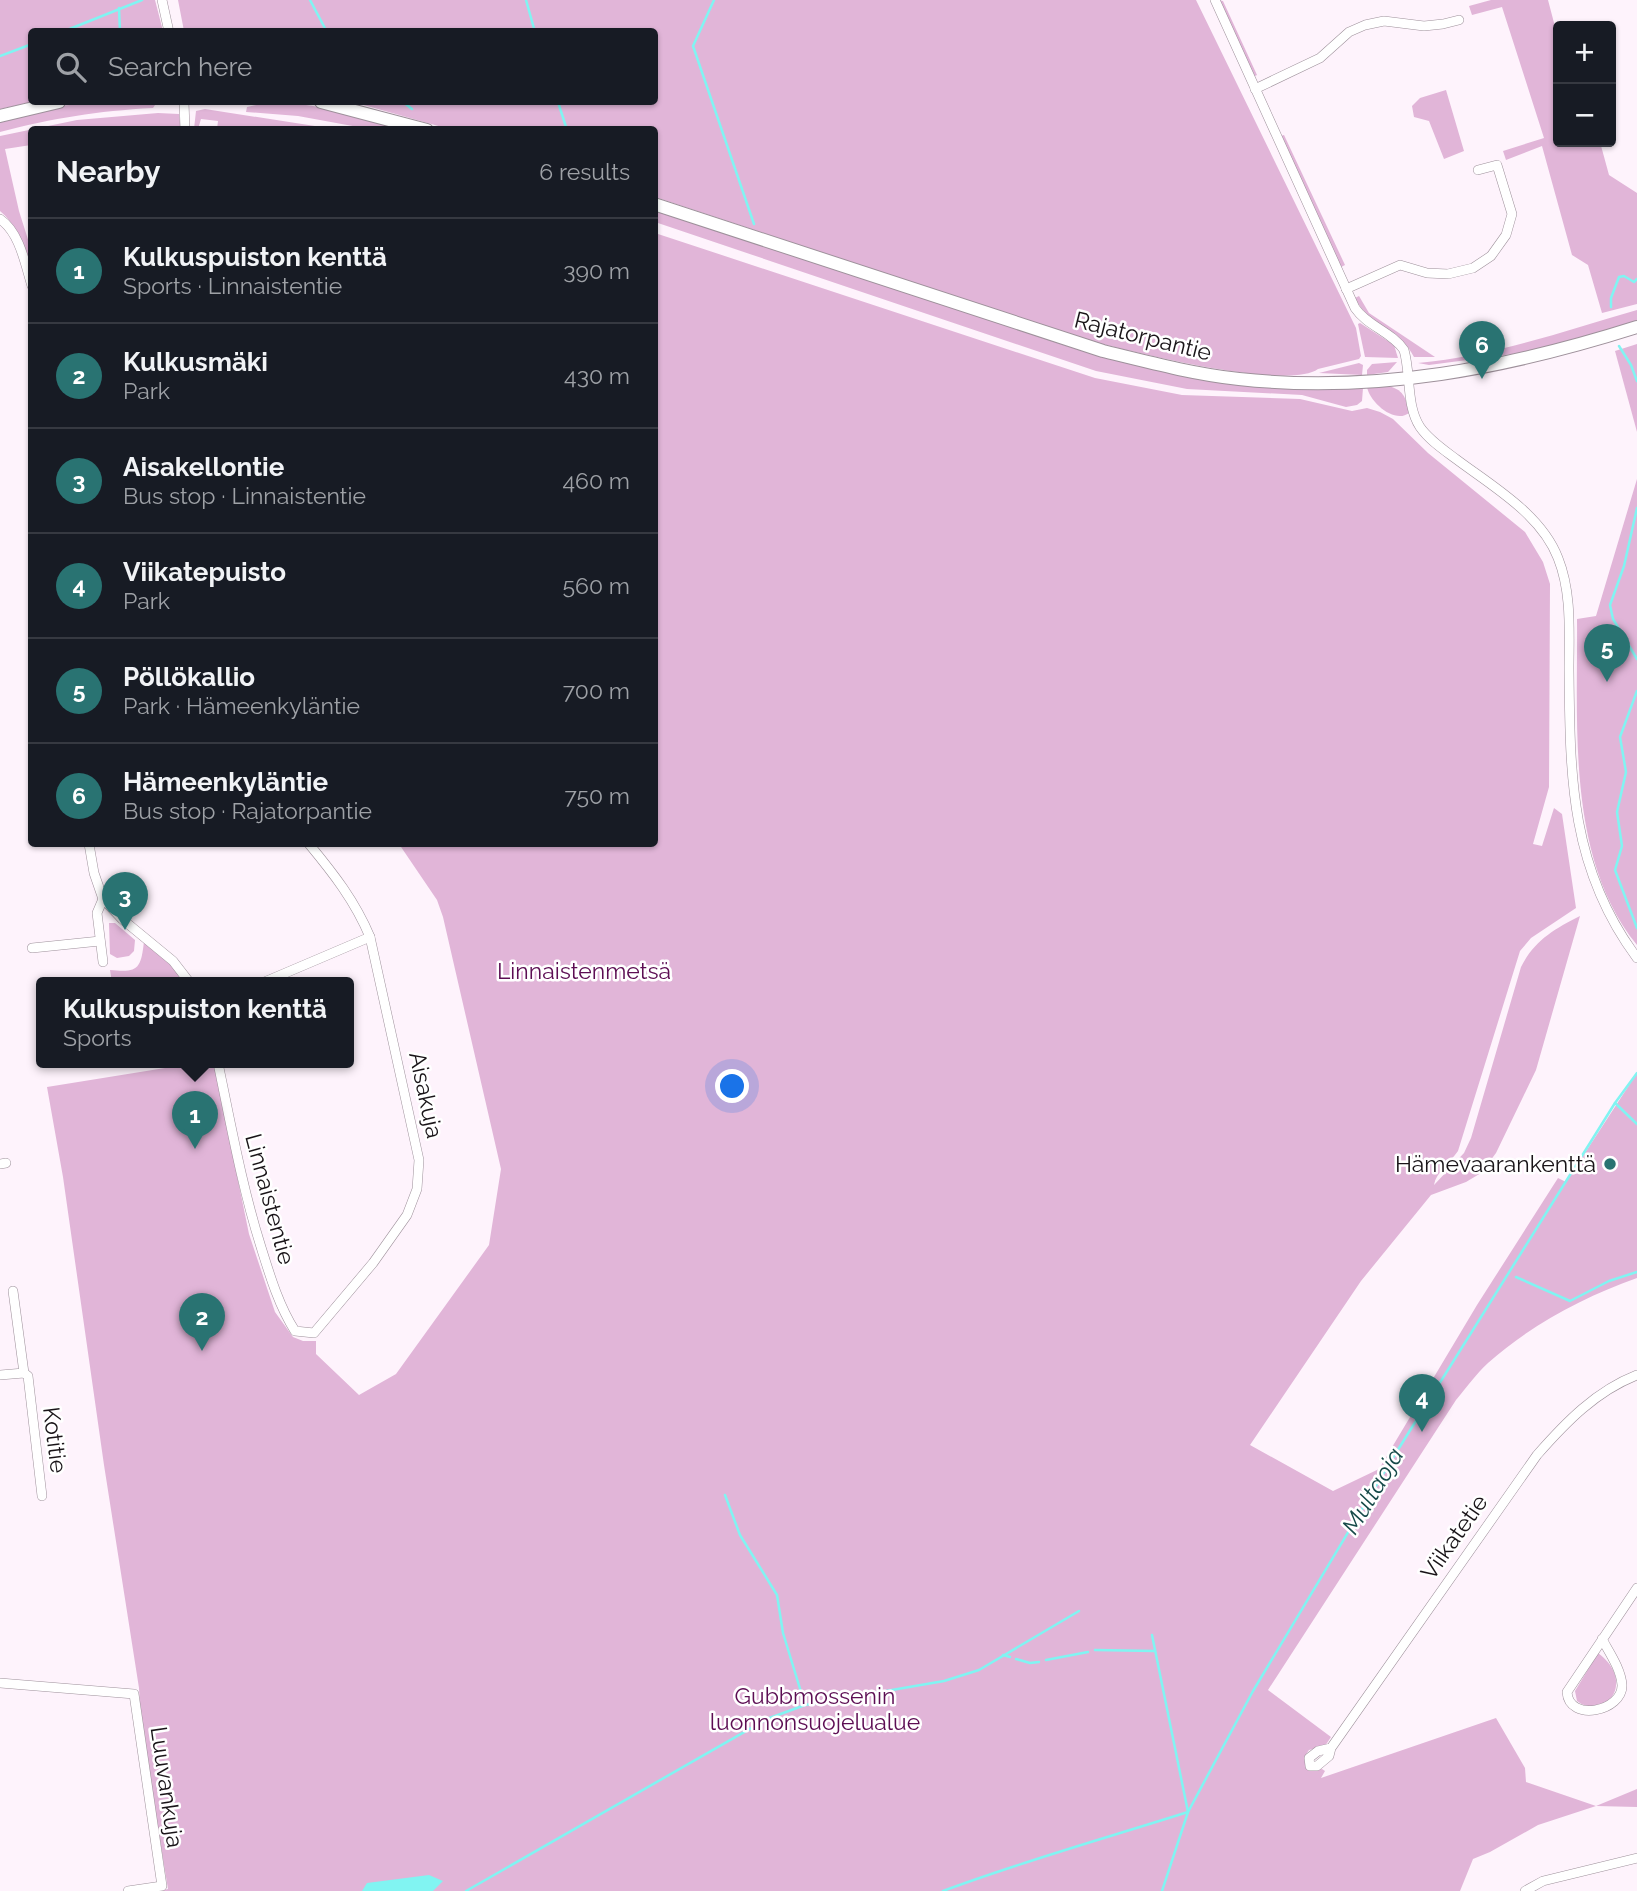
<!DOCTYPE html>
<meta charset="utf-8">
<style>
:root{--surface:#171b24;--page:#20242c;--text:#f1f3f6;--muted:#9ea1a6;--line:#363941;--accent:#297372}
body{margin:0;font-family:Raleway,sans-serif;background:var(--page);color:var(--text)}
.controls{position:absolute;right:21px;top:21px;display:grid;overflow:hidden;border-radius:7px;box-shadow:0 2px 5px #0004}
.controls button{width:63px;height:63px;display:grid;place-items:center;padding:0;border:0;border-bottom:2px solid var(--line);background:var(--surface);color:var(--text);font:35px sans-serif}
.you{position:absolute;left:733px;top:1087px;width:24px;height:24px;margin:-18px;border:5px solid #fff;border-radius:50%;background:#1a73e8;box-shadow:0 0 0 10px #1a73e833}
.badge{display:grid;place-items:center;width:46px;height:46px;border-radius:50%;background:var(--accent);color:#fff;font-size:23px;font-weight:700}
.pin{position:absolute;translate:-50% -58px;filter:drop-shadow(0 2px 4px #0008)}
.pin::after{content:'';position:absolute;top:37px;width:24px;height:21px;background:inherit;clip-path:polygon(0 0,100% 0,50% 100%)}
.popup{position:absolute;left:36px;top:977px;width:318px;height:91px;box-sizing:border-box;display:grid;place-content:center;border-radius:7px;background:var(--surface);filter:drop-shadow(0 2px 5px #0005);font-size:23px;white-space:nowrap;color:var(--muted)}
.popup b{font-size:26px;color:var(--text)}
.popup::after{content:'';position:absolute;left:50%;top:100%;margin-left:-14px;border:14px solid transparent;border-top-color:var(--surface)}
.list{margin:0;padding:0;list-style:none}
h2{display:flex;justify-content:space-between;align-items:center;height:91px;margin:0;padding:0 28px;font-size:30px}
h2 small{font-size:23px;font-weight:400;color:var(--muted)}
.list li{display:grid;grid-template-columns:46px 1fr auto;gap:21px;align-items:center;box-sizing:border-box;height:105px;padding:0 28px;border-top:2px solid var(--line)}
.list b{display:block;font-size:26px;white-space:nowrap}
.list p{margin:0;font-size:23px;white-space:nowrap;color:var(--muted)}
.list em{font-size:23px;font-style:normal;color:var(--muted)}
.icon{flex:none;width:38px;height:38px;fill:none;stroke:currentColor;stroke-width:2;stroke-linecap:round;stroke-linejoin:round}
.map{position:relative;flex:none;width:1637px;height:1891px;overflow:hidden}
.search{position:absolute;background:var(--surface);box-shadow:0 2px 5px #0004;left:28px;top:28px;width:630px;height:77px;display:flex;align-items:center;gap:18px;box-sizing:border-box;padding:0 24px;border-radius:7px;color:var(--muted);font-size:26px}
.panel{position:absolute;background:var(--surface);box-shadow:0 2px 5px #0004;left:28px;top:126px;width:630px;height:721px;border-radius:7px}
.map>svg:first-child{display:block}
</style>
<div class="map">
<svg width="1637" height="1891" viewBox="0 0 1637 1891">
<rect width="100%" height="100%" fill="#fef3fc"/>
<g fill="#e1b5d8">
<polygon points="0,0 155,0 163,31 32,32 32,102 0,109"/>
<path d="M 178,0 L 1196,0 L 1356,328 L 1361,356 L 1359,359 L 1318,369 C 1286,392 1121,349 1079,338 L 655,197 L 654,130 L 449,129 L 353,102 L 654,102 L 654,32 L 184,31 Z"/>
<polygon points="1218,0 1223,1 1257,75 1253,77"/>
<polygon points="1491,0 1548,0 1558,38 1558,142 1600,142 1609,175 1637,193 1637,304 1602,313 1588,265 1572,255 1542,146 1506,160 1503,151 1544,138 1502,7 1472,15 1469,6"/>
<polygon points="1446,90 1464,151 1444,159 1429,121 1414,117 1412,106 1420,98"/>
<path d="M 108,102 L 157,102 L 153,108 C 97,111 54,118 0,132 L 0,120 L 57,106 Z"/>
<path d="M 269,102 C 316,102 363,118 408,129 L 369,129 L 298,116 L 246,112 L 247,107 Z"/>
<polygon points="205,109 334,129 217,129 218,121 201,119 198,129 194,129 196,111"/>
<path d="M 158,113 L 179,114 L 181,130 L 32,130 L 31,145 L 5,149 L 19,211 L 31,249 L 31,277 C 24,253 20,227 0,211 L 0,136 L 77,120 Z"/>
<polygon points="1284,135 1345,265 1341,267 1280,136"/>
<polygon points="655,210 1076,349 1142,367 1274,387 1363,388 1362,401 1357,405 1346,407 1302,395 1187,389 1096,371 655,222"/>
<path d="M 655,233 L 1095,378 L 1182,395 L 1300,399 L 1352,411 L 1367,408 L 1380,412 L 1393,419 L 1428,453 L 1525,532 L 1543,562 L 1550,584 L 1549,787 L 1533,844 L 1542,846 L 1554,808 L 1562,814 L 1576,908 L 1531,938 L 1520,951 L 1458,1151 C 1450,1163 1436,1172 1434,1185 L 1464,1153 L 1471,1138 L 1521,967 C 1534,941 1554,929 1580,916 L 1536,1070 L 1496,1153 L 1481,1173 L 1466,1182 L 1431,1195 L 1361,1281 L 1250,1445 L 1333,1491 L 1379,1469 L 1477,1305 L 1558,1178 L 1566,1182 L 1637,1073 L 1637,1278 C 1583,1297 1531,1325 1488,1363 C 1476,1374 1466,1388 1456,1400 L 1268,1690 L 1331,1737 L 1325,1746 L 1309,1750 L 1305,1756 L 1317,1770 L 1322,1769 L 1325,1771 L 1321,1778 L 1496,1718 L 1525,1768 L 1526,1782 L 1596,1806 L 1637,1789 L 1637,1807 L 1596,1806 L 1538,1825 L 1490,1852 L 1473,1859 L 1460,1891 L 159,1891 L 168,1889 L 141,1725 L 139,1688 L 104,1465 L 63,1177 L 47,1087 L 196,1063 L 214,1063 L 249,1234 L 275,1312 L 293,1337 L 303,1341 L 316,1341 L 316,1354 L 359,1395 L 396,1374 L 489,1245 L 501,1169 L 443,917 L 437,900 L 399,844 L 654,844 Z"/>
<path d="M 1359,296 L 1369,313 L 1435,357 L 1414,357 C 1401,330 1368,325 1355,298 Z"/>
<path d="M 1637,310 L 1637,322 L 1535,351 L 1429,365 L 1418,363 C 1493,356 1565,331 1637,310 Z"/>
<polygon points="1360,323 1394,345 1398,358 1365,357 1358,324"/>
<polygon points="1637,344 1637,432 1615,351"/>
<polygon points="1397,362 1388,372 1367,375 1367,370 1372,364"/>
<polygon points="1359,363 1363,365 1362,375 1319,373"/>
<path d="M 1387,386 C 1403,389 1406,397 1409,413 C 1395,424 1370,403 1367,387 Z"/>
<path d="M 1637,479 L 1637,945 C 1566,858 1578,725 1577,619 L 1596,616 Z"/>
<polygon points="109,923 115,923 135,940 134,951 129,956 117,958 110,954"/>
<path d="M 144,941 L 168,960 L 184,983 L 112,983 L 110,970 C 138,973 141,969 144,941 Z"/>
<path d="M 1598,1653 C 1637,1682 1605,1722 1577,1701 L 1575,1691 Z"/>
</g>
<polygon fill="#81f4f2" points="429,1875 443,1881 433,1891 362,1891 367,1883"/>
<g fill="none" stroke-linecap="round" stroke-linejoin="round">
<g stroke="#81f4f2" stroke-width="2.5">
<polyline points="310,0 327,32"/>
<polyline points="526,0 535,32"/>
<polyline points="714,0 693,46 754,224"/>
<polyline points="119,8 120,32"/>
<polyline points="62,32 142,0"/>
<polyline points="0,56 32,44"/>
<polyline points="403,102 412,109"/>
<polyline points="558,102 567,130"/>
<polyline points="1611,307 1611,298 1619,277 1624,276 1634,282 1637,279"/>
<polyline points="1619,346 1631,365 1637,381"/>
<polyline points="1637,508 1624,566 1610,605 1613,619 1637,659"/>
<polyline points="1637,691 1620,737 1626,772 1617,812 1622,846 1615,870 1637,928"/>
<polyline points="1615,1103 1637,1124"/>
<polyline points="1516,1277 1570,1301 1609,1281 1637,1272"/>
<polyline points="725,1495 740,1535 777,1595 783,1633 805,1705"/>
<polyline points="1095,1650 1155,1651"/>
<polyline points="1003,1655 1010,1657"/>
<polyline points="1016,1659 1030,1663 1039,1662"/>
<polyline points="1046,1660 1088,1652"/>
<polyline points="466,1891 767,1719 805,1705 944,1681 979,1670 1079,1611"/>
<path d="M 943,1891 C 1023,1861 1106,1838 1188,1812 L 1152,1635"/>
<polyline points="1162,1891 1188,1812 1253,1691 1389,1464 1615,1103 1637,1073"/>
</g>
<g stroke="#9e919b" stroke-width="10">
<g id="minor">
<polyline points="162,0 169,32"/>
<path d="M 1215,0 L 1355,308 C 1367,326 1392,332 1404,350 C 1411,374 1406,406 1420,427 C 1429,440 1444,450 1456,459 C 1492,486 1541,514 1558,558 C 1572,593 1569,632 1569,669 C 1570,776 1570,868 1637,958"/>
<polyline points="1255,89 1320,58 1349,32 1365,25 1384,21 1424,26 1443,24 1459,20"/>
<polyline points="184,102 185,130"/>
<path d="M 0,219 C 20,233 25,264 32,286"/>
<polyline points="1346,289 1400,265 1427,273 1448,274 1473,268 1491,256 1506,235 1512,214 1497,165 1478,170"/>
<polyline points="89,844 94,873 103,899 122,919 173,961 190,983"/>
<polyline points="103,899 97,913 103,962"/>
<polyline points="32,948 100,941"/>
<polyline points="262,983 370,937"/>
<path d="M 218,1063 C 231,1125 242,1187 261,1247 C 270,1276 279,1306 295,1331 L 314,1333 L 373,1263 L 407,1215 L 417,1189 L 419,1160 L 370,937 C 355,901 333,873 309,844"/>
<polyline points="0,1164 6,1163"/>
<polyline points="13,1291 24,1373"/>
<polyline points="0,1375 24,1373 28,1376 42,1496"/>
<path d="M 1602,1639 C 1609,1652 1621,1669 1622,1685 C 1623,1711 1569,1723 1567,1692 L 1637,1588"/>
<polyline points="0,1683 134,1694 162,1886 128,1891"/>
<path d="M 1331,1748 L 1318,1751 L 1309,1758 L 1310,1766 L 1317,1766 L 1329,1756 L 1331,1748 L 1537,1455 C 1566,1422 1596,1391 1637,1375"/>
<polyline points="1525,1891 1543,1881 1637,1858"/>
</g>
</g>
<g stroke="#9e919b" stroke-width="14">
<g id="major">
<polyline points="321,102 427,130"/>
<polyline points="0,116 59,102"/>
<path d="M 654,204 L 1103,351 C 1148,362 1193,374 1239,379 C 1375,394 1508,368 1637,327"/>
</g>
</g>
<use href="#minor" stroke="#fff" stroke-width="9"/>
<use href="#major" stroke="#fff" stroke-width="12"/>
</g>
<circle fill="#297372" stroke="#fff" stroke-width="2.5" cx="1610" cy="1164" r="7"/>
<g text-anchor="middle" stroke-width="5" stroke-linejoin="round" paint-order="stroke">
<g font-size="23" fill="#191418" stroke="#fff">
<text transform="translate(1143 336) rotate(14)" y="8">Rajatorpantie</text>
<text transform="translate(426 1095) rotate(78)" y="8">Aisakuja</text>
<text transform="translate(270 1199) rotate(75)" y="8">Linnaistentie</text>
<text transform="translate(55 1440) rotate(83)" y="8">Kotitie</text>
<text transform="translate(1454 1537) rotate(-55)" y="8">Viikatetie</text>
<text transform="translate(167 1787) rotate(82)" y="8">Luuvankuja</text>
</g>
<g font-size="23" fill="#5c0d53" stroke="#fff">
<text x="584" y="979">Linnaistenmetsä</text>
<text x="815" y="1704">Gubbmossenin<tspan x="815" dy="26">luonnonsuojelualue</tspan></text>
</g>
<g font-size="23" fill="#191418" stroke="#fff" text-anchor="end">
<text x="1596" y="1172">Hämevaarankenttä</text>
</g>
<g font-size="24" font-style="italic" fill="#164a49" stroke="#fff">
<text transform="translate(1373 1491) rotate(-59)" y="8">Multaoja</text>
</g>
</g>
</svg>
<div class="controls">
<button>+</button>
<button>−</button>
</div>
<div class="you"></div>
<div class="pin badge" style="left:195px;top:1149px">1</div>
<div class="popup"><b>Kulkuspuiston kenttä</b>Sports</div>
<div class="pin badge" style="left:202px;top:1351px">2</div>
<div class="pin badge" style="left:125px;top:930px">3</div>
<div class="pin badge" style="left:1422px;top:1432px">4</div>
<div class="pin badge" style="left:1607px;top:682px">5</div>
<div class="pin badge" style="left:1482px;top:379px">6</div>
<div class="search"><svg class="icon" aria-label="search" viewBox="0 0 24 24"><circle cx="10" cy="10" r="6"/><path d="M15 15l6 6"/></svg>Search here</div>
<section class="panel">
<h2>Nearby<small>6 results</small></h2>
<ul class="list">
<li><span class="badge">1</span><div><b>Kulkuspuiston kenttä</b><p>Sports · Linnaistentie</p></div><em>390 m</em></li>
<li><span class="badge">2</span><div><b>Kulkusmäki</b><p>Park</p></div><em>430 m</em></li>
<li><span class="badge">3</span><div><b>Aisakellontie</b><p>Bus stop · Linnaistentie</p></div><em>460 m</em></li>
<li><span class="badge">4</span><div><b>Viikatepuisto</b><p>Park</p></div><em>560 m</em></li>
<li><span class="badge">5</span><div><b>Pöllökallio</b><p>Park · Hämeenkyläntie</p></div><em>700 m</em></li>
<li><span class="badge">6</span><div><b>Hämeenkyläntie</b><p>Bus stop · Rajatorpantie</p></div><em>750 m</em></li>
</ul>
</section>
</div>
